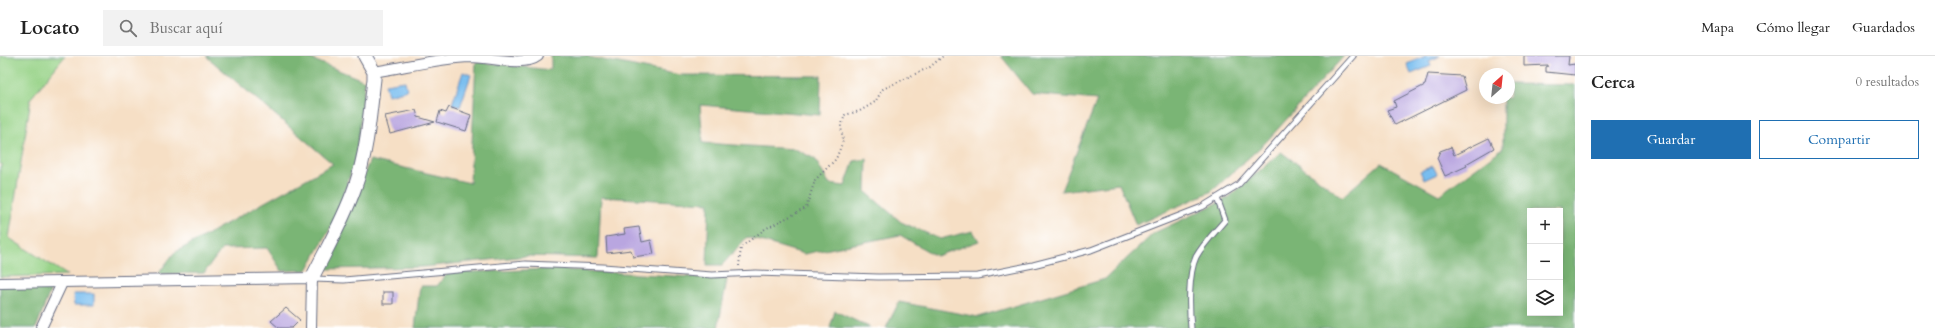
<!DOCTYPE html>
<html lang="es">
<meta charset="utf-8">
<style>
:root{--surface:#fff;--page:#f2f2f2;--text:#222;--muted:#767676;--line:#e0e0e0;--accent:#1f6fb2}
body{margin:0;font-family:Cardo,serif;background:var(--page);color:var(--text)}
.controls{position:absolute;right:12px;bottom:12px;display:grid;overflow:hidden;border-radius:0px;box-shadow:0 4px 16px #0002}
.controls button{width:36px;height:36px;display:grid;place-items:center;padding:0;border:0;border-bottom:1px solid var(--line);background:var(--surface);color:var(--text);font:20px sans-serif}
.compass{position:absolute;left:1479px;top:12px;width:36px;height:36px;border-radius:50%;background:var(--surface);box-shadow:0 4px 16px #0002;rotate:27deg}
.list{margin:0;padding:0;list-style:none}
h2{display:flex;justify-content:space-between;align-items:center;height:52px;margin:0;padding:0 16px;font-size:17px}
h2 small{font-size:13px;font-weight:400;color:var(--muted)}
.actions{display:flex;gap:8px;padding:12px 16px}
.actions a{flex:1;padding:9px 0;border:1px solid var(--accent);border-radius:0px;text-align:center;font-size:14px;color:var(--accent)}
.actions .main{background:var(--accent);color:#fff}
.icon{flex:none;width:22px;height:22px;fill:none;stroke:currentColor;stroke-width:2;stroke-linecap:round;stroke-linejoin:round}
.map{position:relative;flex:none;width:1575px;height:272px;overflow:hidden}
header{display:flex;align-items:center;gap:24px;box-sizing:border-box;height:56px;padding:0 20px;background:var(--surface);border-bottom:1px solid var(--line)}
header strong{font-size:19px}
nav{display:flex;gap:22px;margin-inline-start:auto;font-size:14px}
.search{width:280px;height:36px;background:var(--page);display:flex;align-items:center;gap:10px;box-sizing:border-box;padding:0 14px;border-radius:0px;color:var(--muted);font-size:15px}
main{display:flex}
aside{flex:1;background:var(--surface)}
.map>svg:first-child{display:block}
</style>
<header>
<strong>Locato</strong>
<div class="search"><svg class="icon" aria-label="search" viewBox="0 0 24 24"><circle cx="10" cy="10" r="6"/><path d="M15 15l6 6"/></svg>Buscar aquí</div>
<nav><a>Mapa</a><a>Cómo llegar</a><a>Guardados</a></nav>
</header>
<main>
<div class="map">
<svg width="1575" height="272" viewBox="0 0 1575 272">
<rect width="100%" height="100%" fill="#fff"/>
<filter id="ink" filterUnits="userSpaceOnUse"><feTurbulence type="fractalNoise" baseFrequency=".025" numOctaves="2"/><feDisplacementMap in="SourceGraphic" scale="8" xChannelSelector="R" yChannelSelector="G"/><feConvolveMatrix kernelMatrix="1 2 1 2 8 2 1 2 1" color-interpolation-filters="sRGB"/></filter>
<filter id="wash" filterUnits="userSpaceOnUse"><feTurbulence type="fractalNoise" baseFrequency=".012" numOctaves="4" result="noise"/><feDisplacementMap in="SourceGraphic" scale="16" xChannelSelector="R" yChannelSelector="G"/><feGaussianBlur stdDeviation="0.9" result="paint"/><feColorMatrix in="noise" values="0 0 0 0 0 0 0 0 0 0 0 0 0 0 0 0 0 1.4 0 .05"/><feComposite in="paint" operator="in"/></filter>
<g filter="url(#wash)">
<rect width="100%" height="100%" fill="#f6dfc5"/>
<polygon fill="#98d388" stroke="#5a8173" points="0,0 65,0 31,42 9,182 67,219 0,221 0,112 3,109 0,108"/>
<g fill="#7ab574" stroke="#4a7269" fill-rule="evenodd">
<polygon points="206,0 304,0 365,25 356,101 337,160 307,214 282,215 267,192 222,193 204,217 158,218 174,197 333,108"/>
<polygon points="551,0 588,0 588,1 680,19 821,20 820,59 700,49 703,87 795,93 815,103 829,128 845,130 854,105 867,103 866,136 901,166 940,183 973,175 979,185 936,200 900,179 804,198 747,181 722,209 707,209 709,147 601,141 598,202 527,200 423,211 324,213 370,104 470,127 476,6 551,14"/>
<polygon points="1001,0 1344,0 1266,86 1212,135 1136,169 1119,128 1061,135 1097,44 1032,38"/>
<path d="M 1509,28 L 1575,29 L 1575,272 L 886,272 L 899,246 L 978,261 L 1105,223 L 1154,177 L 1228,142 L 1281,96 L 1342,141 L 1381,107 L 1439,139 L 1503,92 L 1503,42 L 1509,42 ZM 1530,155 L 1560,155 L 1560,257 L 1530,257 Z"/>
<polygon points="550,213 727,223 718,272 415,272 420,230 437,230 448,217"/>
<polygon points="0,230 52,230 36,272 0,272"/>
<polygon points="835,255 871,272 830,272"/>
</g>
<g fill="#78bdef" stroke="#4a76a6">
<polygon points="1426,0 1440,0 1429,5 1431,10 1411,18 1407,8"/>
<polygon points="463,16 471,19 460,51 452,48"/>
<polygon points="405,25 407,34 388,39 385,28"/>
<polygon points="1433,110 1437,118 1424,124 1420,115"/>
<polygon points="73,238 94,238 94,249 74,249"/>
</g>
<g id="blocks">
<g fill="#b9a6e0">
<polygon points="1524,0 1569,0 1568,9 1575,8 1575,19 1546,16 1546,11 1548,10 1548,9 1524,10"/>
<polygon points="1428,18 1462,20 1466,34 1395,69 1387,54 1396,51 1394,45 1425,29"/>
<polygon points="449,51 471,59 466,75 437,66 440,55 446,57"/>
<polygon points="416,54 418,61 435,66 390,78 385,60"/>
<polygon points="1489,82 1494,92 1466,108 1467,110 1445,120 1437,102 1440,95 1451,91 1454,99"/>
<polygon points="639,171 642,186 651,184 654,198 633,201 631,194 607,197 606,181 625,178 624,173"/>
<rect x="383" y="236" width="10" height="12"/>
<polygon points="286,252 300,264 292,272 279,272 271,265"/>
</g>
</g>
</g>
<g filter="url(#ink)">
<use href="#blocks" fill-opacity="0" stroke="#686d82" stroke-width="1"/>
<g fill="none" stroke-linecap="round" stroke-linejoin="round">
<g stroke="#686d82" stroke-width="7">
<g id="service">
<polyline points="313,223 344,224 525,208 603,211 712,219 756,217 878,221 978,220 1033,209 1091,194 1202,151 1238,129 1353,0"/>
<path d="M 1191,272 C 1189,253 1188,218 1196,201 C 1203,188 1216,175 1225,164 L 1217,142"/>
</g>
</g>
<g stroke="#686d82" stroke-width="12">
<g id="minor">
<path d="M 374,16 C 406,11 439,2 471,1 C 489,1 524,11 538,0"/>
<polyline points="0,227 312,222 311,272"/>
<polyline points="41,272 62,227"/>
</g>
</g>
<g stroke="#686d82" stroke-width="15">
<path id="tertiary" d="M 312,222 C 327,192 344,163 355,131 C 367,97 370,58 374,23 L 374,16 L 365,0"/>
</g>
<polyline stroke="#686d82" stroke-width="2" stroke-dasharray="1 3" stroke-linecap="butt" points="739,210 741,191 765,173 806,152 815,124 836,103 843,85 841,70 845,59 860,55 875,46 883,33 930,11 943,0"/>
<use href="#service" stroke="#fff" stroke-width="5"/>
<use href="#minor" stroke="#fff" stroke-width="10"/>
<use href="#tertiary" stroke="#fff" stroke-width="13"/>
</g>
</g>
</svg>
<div class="controls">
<button>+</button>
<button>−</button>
<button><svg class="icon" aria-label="layers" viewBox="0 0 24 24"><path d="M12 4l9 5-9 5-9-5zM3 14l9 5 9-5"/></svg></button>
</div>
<svg class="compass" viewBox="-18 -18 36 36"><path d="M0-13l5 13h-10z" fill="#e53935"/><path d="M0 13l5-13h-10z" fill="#767676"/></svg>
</div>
<aside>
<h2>Cerca<small>0 resultados</small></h2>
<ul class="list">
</ul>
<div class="actions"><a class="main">Guardar</a><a>Compartir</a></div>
</aside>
</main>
